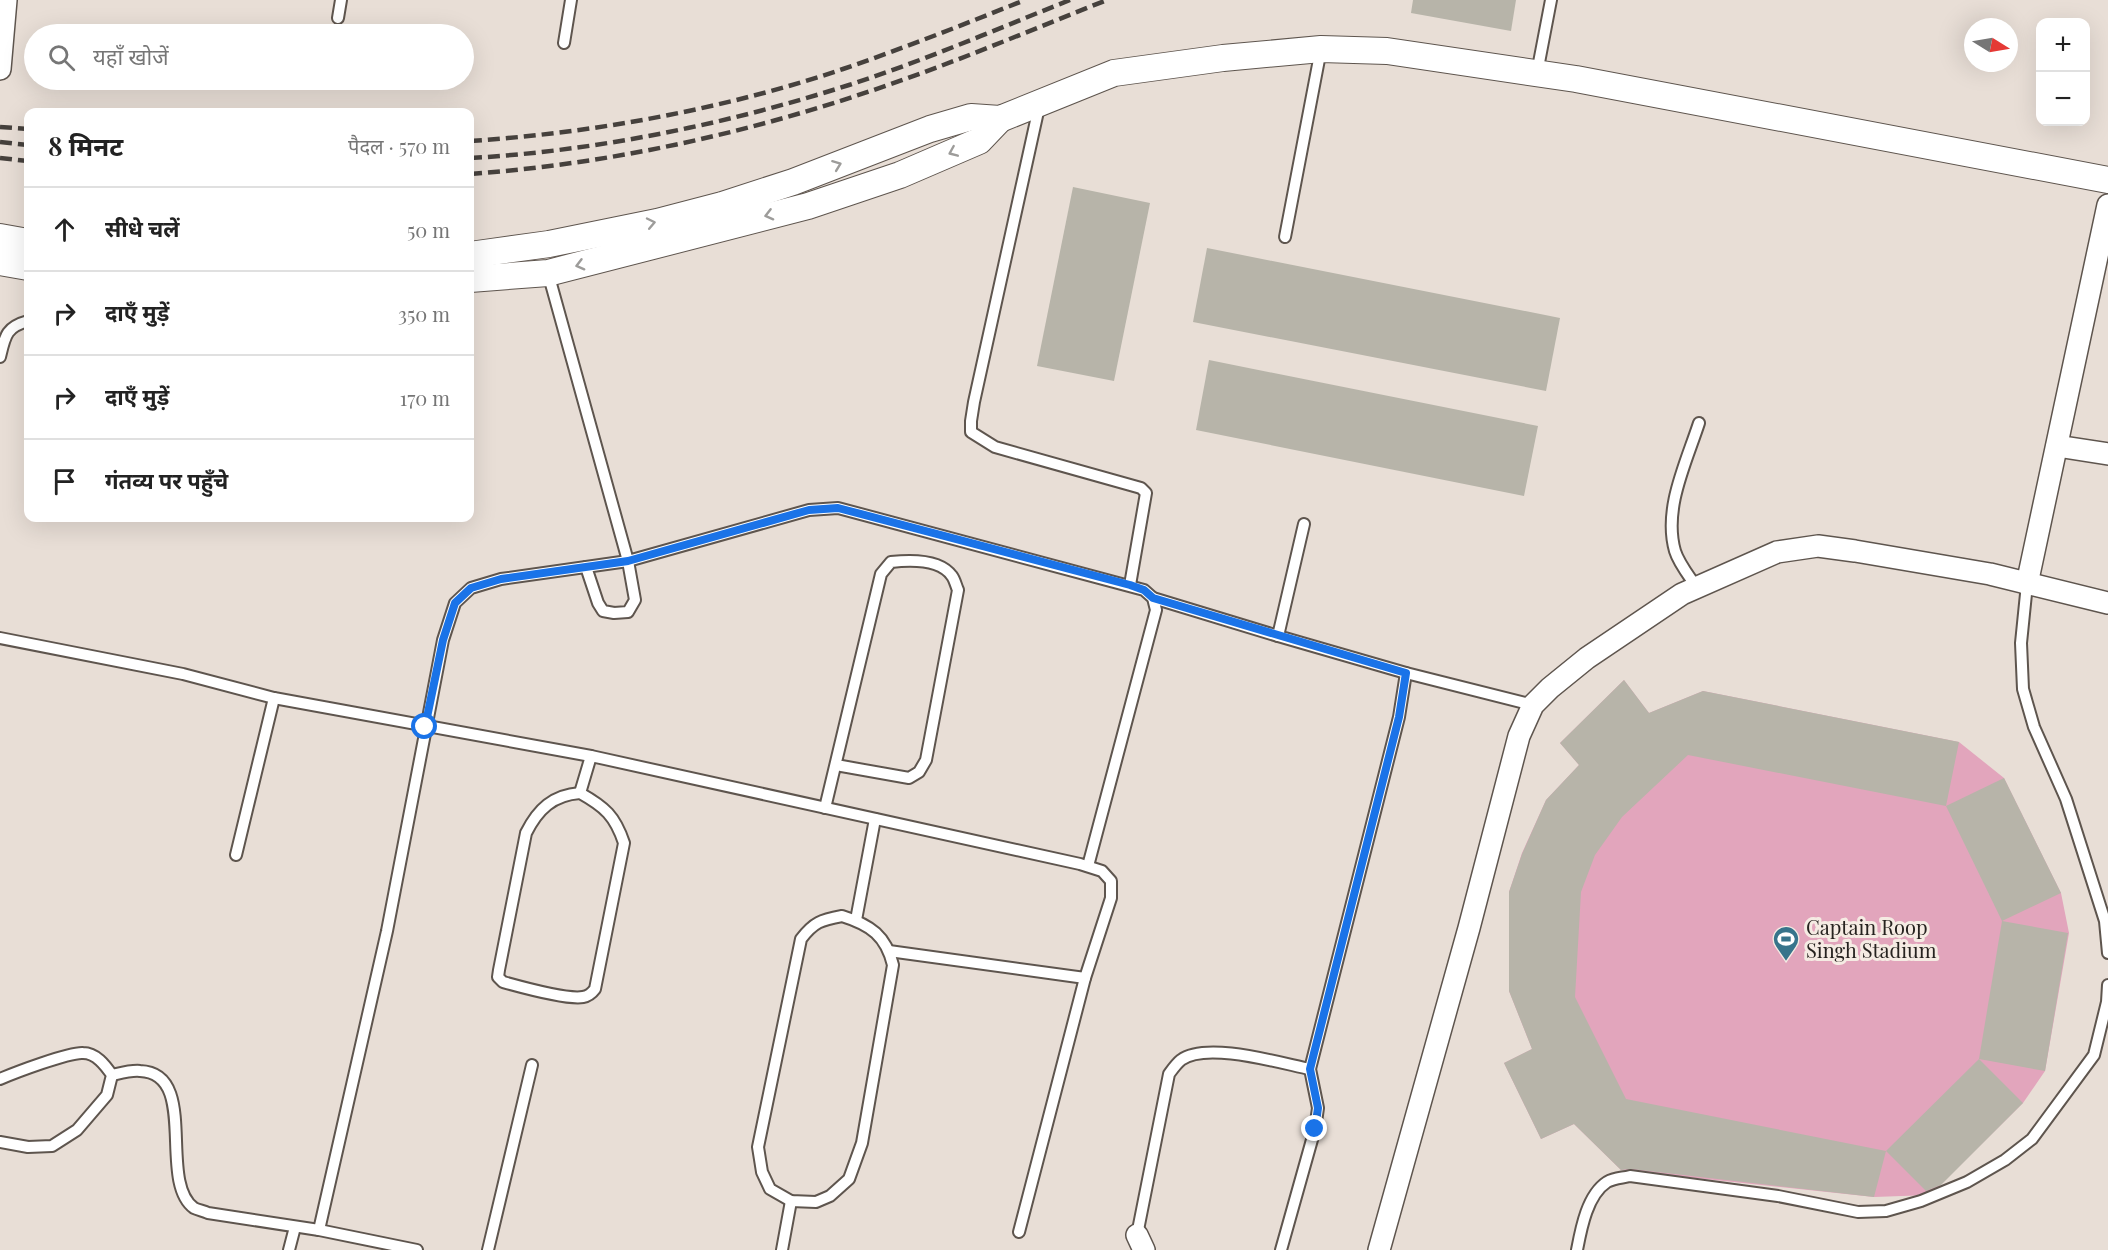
<!DOCTYPE html>
<html lang="hi">
<meta charset="utf-8">
<style>
:root{--surface:#fff;--page:#f2f2f2;--text:#222;--muted:#767676;--line:#e0e0e0}
body{margin:0;font-family:"Playfair Display","Noto Sans Devanagari",serif;background:var(--page);color:var(--text)}
.controls{position:absolute;right:18px;top:18px;display:grid;overflow:hidden;border-radius:12px;box-shadow:0 6px 24px #0002}
.controls button{width:54px;height:54px;display:grid;place-items:center;padding:0;border:0;border-bottom:2px solid var(--line);background:var(--surface);color:var(--text);font:30px sans-serif}
.compass{position:absolute;left:1964px;top:18px;width:54px;height:54px;border-radius:50%;background:var(--surface);box-shadow:0 6px 24px #0002;rotate:101deg}
.stop{position:absolute;width:18px;height:18px;margin:-14px;border:4px solid #1a73e8;border-radius:50%;background:#fff}
.stop.end{background:#1a73e8;border-color:#fff;box-shadow:0 2px 6px #0008}
.list{margin:0;padding:0;list-style:none}
h2{display:flex;justify-content:space-between;align-items:center;height:78px;margin:0;padding:0 24px;font-size:26px}
h2 small{font-size:20px;font-weight:400;color:var(--muted)}
.list li{display:grid;grid-template-columns:39px 1fr auto;gap:18px;align-items:center;box-sizing:border-box;height:84px;padding:0 24px;border-top:2px solid var(--line)}
.list b{display:block;font-size:22px;white-space:nowrap}
.list em{font-size:20px;font-style:normal;color:var(--muted)}
.icon{flex:none;width:33px;height:33px;fill:none;stroke:currentColor;stroke-width:2;stroke-linecap:round;stroke-linejoin:round}
.map{position:relative;flex:none;width:2108px;height:1250px;overflow:hidden}
.search{position:absolute;background:var(--surface);box-shadow:0 6px 24px #0002;left:24px;top:24px;width:450px;height:66px;display:flex;align-items:center;gap:15px;box-sizing:border-box;padding:0 21px;border-radius:33px;color:var(--muted);font-size:22px}
.panel{position:absolute;background:var(--surface);box-shadow:0 6px 24px #0002;left:24px;top:108px;width:450px;height:414px;border-radius:12px}
.map>svg:first-child{display:block}
</style>
<div class="map">
<svg width="2108" height="1250" viewBox="0 0 2108 1250">
<rect width="100%" height="100%" fill="#e8ded6"/>
<polygon fill="#e2a5bc" points="1624,680 1649,713 1703,691 1959,742 2004,778 2061,893 2069,933 2045,1071 2023,1103 1930,1195 1874,1197 1621,1170 1574,1124 1541,1139 1504,1063 1532,1049 1509,991 1509,892 1522,853 1546,800 1579,765 1560,743"/>
<g fill="#b7b4a9">
<polygon points="1413,0 1516,0 1511,31 1411,13"/>
<polygon points="1073,187 1150,203 1114,381 1037,366"/>
<polygon points="1207,248 1560,318 1546,391 1193,322"/>
<polygon points="1209,360 1538,426 1524,496 1196,430"/>
<polygon points="1624,680 1649,713 1703,691 1959,742 1946,806 1688,755 1622,817 1595,855 1581,892 1575,997 1626,1099 1886,1151 1874,1197 1631,1169 1621,1170 1574,1124 1541,1139 1504,1063 1532,1049 1509,991 1509,892 1522,854 1546,800 1579,765 1560,743"/>
<polygon points="2004,778 2061,893 2002,921 1946,806"/>
<polygon points="2002,921 2068,933 2045,1071 1979,1059"/>
<polygon points="1979,1059 2023,1103 1941,1185 1926,1191 1886,1151"/>
</g>
<g fill="none" stroke-linecap="round" stroke-linejoin="round">
<g stroke="#5e554e" stroke-width="14">
<g id="service">
<polyline points="338,18 341,0"/>
<polyline points="564,43 571,0"/>
<polyline points="1537,73 1551,0"/>
<polyline points="1039,107 974,402 971,421 971,432 995,447 1141,488 1146,493 1130,585"/>
<polyline points="1285,237 1321,49"/>
<polyline points="548,273 628,561 635,600 628,612 614,613 603,611 598,603 586,567"/>
<path d="M 0,357 C 5,336 6,327 28,321"/>
<polyline points="1304,524 1278,636 1406,673 1533,705"/>
<polyline points="2027,584 2021,643 2023,689 2034,727 2066,799 2105,921 2108,953"/>
<path d="M 1697,588 C 1690,577 1679,564 1675,551 C 1663,509 1686,463 1699,423"/>
<polyline points="1153,598 1278,636"/>
<polyline points="0,638 183,674 274,698 591,756 1080,864 1102,871 1111,881 1111,898 1085,978 1019,1232"/>
<path d="M 580,793 C 605,807 615,816 624,843 L 595,989 C 592,993 589,996 583,997 C 567,1000 521,987 503,982 L 498,977 L 499,970 L 526,833 C 538,809 553,795 580,793 Z"/>
<polyline points="580,793 591,756"/>
<path d="M 825,808 L 881,574 L 891,562 C 909,560 940,559 952,576 C 955,580 956,586 958,590 L 926,760 L 919,772 L 909,778 L 836,765"/>
<polyline points="236,855 274,698"/>
<path d="M 842,916 C 871,925 886,936 893,965 L 862,1143 L 849,1179 L 830,1196 L 816,1202 L 791,1201 L 770,1189 L 762,1172 L 758,1147 L 801,939 C 814,922 821,920 842,916 Z"/>
<polyline points="856,920 875,819"/>
<polyline points="889,951 1085,978"/>
<path d="M 112,1075 C 121,1073 132,1070 140,1071 C 200,1073 157,1181 194,1208 C 198,1210 204,1211 208,1213 L 319,1230 L 417,1250"/>
<path d="M 0,1079 C 14,1073 69,1052 83,1053 C 96,1053 105,1065 112,1075 L 107,1095 L 77,1130 L 52,1146 L 28,1147 L 0,1142"/>
<polyline points="319,1230 387,931 443,640 455,603 471,588 501,579 628,561 809,510 838,508 1144,590 1153,598 1156,610 1088,866"/>
<path d="M 1137,1235 L 1169,1074 C 1172,1070 1176,1064 1181,1060 C 1206,1041 1280,1063 1310,1069"/>
<polyline points="289,1250 295,1227"/>
<polyline points="488,1250 532,1065"/>
<polyline points="782,1250 791,1201"/>
<polyline points="1281,1250 1315,1129 1318,1108 1310,1069 1399,717 1406,673"/>
<path d="M 1577,1250 C 1581,1229 1587,1195 1607,1182 C 1614,1178 1622,1178 1630,1176 L 1778,1196 L 1858,1212 L 1886,1211 L 1921,1201 L 1967,1182 L 2005,1160 L 2032,1139 L 2094,1055 L 2107,1002 L 2108,985"/>
</g>
</g>
<g stroke="#5e554e" stroke-width="24">
<g id="minor">
<polyline points="0,69 6,0"/>
<polyline points="2057,446 2108,454"/>
<polyline points="2027,584 2108,205"/>
<polyline points="1137,1235 1144,1250"/>
<polyline points="1379,1250 1469,928 1519,736 1533,705 1550,688 1587,658 1682,594 1777,552 1818,546 1855,551 1990,574 2108,603"/>
</g>
</g>
<g stroke="#5e554e" stroke-width="28">
<g id="tertiary">
<polyline points="0,237 28,242"/>
<polyline points="470,255 549,244 657,222 722,205 793,182 930,129 971,117 1000,119 1114,73 1223,58 1321,49 1387,51 1576,79 2108,180"/>
<polyline points="0,262 28,267"/>
<polyline points="470,279 548,273 808,206 900,175 979,141 1000,119"/>
</g>
</g>
<use href="#service" stroke="#fff" stroke-width="10"/>
<use href="#minor" stroke="#fff" stroke-width="21"/>
<use href="#tertiary" stroke="#fff" stroke-width="26"/>
<g stroke="#46413d" stroke-width="4.5" stroke-dasharray="12 6" stroke-linecap="butt">
<polyline points="0,127 28,129"/>
<path d="M 470,141 C 593,133 725,109 843,69 C 904,48 965,24 1025,0"/>
<polyline points="0,142 28,145"/>
<polyline points="0,158 28,161"/>
<path d="M 470,158 C 597,151 727,124 849,85 C 923,61 997,29 1070,0"/>
<path d="M 470,174 C 621,163 766,129 908,78 C 975,54 1041,26 1107,0"/>
</g>
</g>
<defs><path id="oneway-chevron" d="M-2-3.5L2.5 0L-2 3.5" fill="none" stroke-width="1.6" stroke-linecap="round" stroke-linejoin="round" transform="scale(1.5)"/></defs>
<g stroke="#9d9c9a">
<use href="#oneway-chevron" transform="translate(953 152) rotate(157)"/>
<use href="#oneway-chevron" transform="translate(837 165) rotate(-21)"/>
<use href="#oneway-chevron" transform="translate(769 215) rotate(166)"/>
<use href="#oneway-chevron" transform="translate(651 223) rotate(-12)"/>
<use href="#oneway-chevron" transform="translate(580 265) rotate(165)"/>
</g>
<g fill="none" stroke-linecap="round" stroke-linejoin="round">
<polyline stroke="#1a73e8" stroke-width="8" points="425,727 443,640 455,603 471,588 501,579 628,561 809,510 838,508 1130,585 1144,590 1153,598 1406,673 1399,717 1310,1069 1318,1108 1315,1129"/>
</g>
<defs>
<g id="stadium-pin" transform="scale(1.35)"><path d="M0 17L-7.5 6A9.5 9.5 0 1 1 7.5 6Z" fill="#37748b" stroke="#f5ebe3"/><path d="M0-5a6.5 5 0 1 0 0 10a6.5 5 0 1 0 0-10ZM-3.5-1.8h7v3.6h-7Z" fill="#fff"/></g>
</defs>
<g fill-rule="evenodd">
<use href="#stadium-pin" x="1786" y="939"/>
</g>
<g text-anchor="middle" stroke-width="6" stroke-linejoin="round" paint-order="stroke">
<g font-size="20" fill="#26221f" stroke="#f5ebe3" text-anchor="start">
<text x="1806" y="935">Captain Roop<tspan x="1806" dy="23">Singh Stadium</tspan></text>
</g>
</g>
</svg>
<div class="controls">
<button>+</button>
<button>−</button>
</div>
<svg class="compass" viewBox="-18 -18 36 36"><path d="M0-13l5 13h-10z" fill="#e53935"/><path d="M0 13l5-13h-10z" fill="#767676"/></svg>
<div class="stop" style="left:425px;top:727px"></div>
<div class="stop end" style="left:1315px;top:1129px"></div>
<div class="search"><svg class="icon" aria-label="search" viewBox="0 0 24 24"><circle cx="10" cy="10" r="6"/><path d="M15 15l6 6"/></svg>यहाँ खोजें</div>
<section class="panel">
<h2>8 मिनट<small>पैदल · 570 m</small></h2>
<ul class="list">
<li><svg class="icon" aria-label="ahead" viewBox="0 0 24 24"><path d="M12 20V5M6 11l6-6 6 6"/></svg><div><b>सीधे चलें</b></div><em>50 m</em></li>
<li><svg class="icon" aria-label="right" viewBox="0 0 24 24"><path d="M7 20v-9h11M14 6l5 5-5 5"/></svg><div><b>दाएँ मुड़ें</b></div><em>350 m</em></li>
<li><svg class="icon" aria-label="right" viewBox="0 0 24 24"><path d="M7 20v-9h11M14 6l5 5-5 5"/></svg><div><b>दाएँ मुड़ें</b></div><em>170 m</em></li>
<li><svg class="icon" aria-label="arrive" viewBox="0 0 24 24"><path d="M6 21V4h12l-3 4 3 4H6"/></svg><div><b>गंतव्य पर पहुँचे</b></div></li>
</ul>
</section>
</div>
